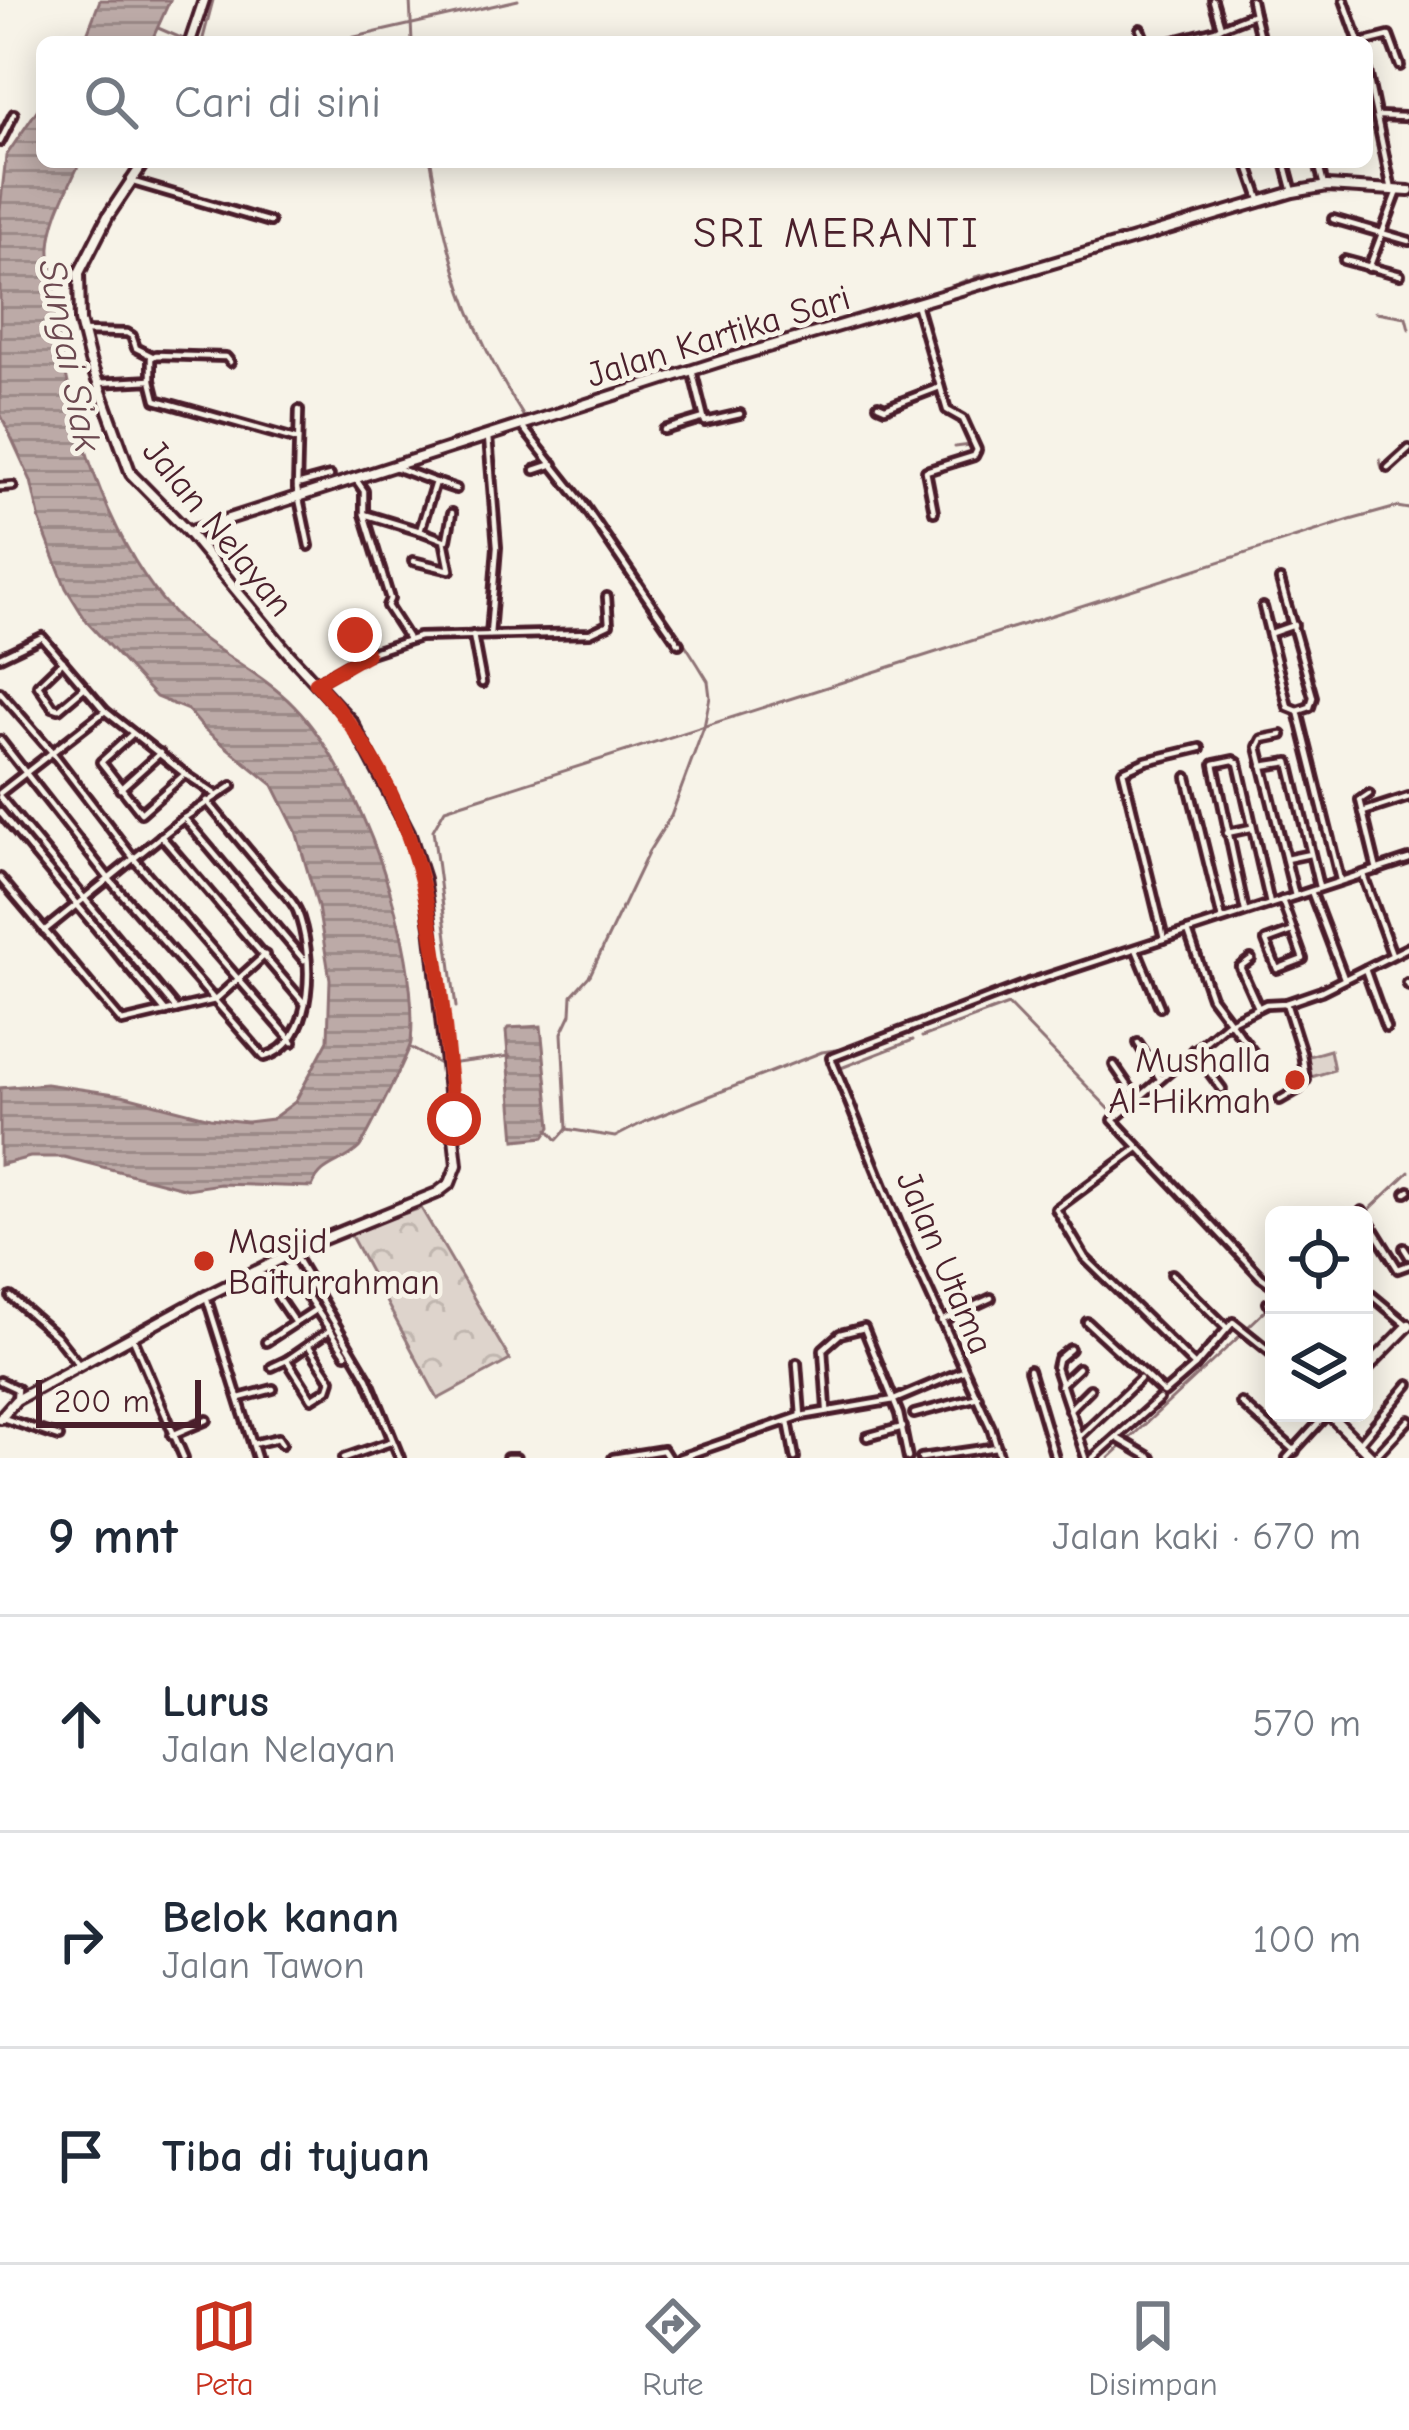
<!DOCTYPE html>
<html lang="id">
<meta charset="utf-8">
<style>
:root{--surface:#fff;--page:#f2f2f3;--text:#1f2937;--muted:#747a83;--line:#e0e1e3;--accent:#c8321e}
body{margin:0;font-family:"Comic Neue",sans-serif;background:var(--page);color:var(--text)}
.controls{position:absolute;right:36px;bottom:36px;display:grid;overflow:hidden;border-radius:18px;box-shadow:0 6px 30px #0003}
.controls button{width:108px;height:108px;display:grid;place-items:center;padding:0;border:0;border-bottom:3px solid var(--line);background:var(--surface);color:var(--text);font:60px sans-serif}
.scale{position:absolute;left:36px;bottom:30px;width:165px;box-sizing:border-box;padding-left:12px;border:6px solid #4a1f2b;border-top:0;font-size:33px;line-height:42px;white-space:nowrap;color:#4a1f2b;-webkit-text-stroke:9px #f7f3e8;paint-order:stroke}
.stop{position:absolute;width:36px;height:36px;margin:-27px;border:9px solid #c8321e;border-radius:50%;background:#fff}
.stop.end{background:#c8321e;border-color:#fff;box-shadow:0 3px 12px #0008}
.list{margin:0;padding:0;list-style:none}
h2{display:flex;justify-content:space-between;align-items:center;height:156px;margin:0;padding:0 48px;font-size:51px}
h2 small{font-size:39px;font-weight:400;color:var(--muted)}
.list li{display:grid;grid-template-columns:78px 1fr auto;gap:36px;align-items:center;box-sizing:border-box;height:216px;padding:0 48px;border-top:3px solid var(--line)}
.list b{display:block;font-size:45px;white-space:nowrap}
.list p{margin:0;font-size:39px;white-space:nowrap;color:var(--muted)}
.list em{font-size:39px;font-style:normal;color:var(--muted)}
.icon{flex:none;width:66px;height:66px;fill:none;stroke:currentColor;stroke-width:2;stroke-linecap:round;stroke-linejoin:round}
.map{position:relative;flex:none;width:1409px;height:1458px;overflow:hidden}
.search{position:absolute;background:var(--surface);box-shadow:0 6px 30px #0003;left:36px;right:36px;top:36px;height:132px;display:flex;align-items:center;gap:30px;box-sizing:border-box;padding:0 42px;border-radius:18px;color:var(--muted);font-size:45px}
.sheet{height:804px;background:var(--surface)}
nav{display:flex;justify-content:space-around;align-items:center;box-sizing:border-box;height:168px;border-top:3px solid var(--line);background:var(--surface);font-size:33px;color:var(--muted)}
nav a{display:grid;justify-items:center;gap:6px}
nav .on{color:var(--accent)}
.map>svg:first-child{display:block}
</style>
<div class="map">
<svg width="1409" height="1458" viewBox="0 0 1409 1458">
<defs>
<pattern id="forest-crowns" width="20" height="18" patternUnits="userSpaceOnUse" patternTransform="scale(3)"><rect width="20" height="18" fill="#ded4cc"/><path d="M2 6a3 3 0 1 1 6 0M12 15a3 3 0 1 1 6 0" fill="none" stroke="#c0b6af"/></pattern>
<pattern id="water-rules" width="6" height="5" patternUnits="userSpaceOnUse" patternTransform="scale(3)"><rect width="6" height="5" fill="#bcaaa7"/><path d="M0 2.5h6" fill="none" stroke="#9b8a88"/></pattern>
</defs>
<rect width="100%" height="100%" fill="#f7f3e8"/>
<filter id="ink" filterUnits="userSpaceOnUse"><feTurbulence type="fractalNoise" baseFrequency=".00833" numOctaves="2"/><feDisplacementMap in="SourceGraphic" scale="24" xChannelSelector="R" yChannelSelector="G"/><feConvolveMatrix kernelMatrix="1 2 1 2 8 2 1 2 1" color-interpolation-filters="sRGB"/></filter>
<g filter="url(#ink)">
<polygon fill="url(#forest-crowns)" stroke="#947a7c" stroke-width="3" points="421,1208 510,1360 438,1399 349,1232"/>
<polygon fill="#ded4cc" stroke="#947a7c" stroke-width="3" points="1330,1050 1334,1070 1308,1078 1305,1057"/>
<g fill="url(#water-rules)" stroke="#8e7275" stroke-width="3">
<polygon points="100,0 170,0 151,42 84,42"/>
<path d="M 42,103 L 42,162 L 80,162 C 68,189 52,216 50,247 C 49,258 53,271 54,283 C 59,387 101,534 172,611 C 206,649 258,669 294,706 C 361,775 420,945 411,1042 C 410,1051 365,1141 359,1148 C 342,1165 321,1163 312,1187 L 220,1184 L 187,1189 L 64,1157 L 30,1157 L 0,1165 L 0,1088 L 46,1084 L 122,1095 L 210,1118 L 247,1122 L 272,1119 L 295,1102 L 328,1040 L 330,979 L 318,907 L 296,831 L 273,785 L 204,729 L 188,710 L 156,697 L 87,622 L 66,588 L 40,521 L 31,481 L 0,413 L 0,210 L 6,156 Z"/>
<polygon points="541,1026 551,1127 544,1137 515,1140 506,1031 508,1028"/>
</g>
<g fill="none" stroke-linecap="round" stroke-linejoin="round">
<g stroke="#8e7275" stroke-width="3">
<polyline points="410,0 412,42"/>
<polyline points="158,28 188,41"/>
<polyline points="202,42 213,0"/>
<polyline points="333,42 518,0"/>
<path d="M 431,162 C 441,219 453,276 477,329 C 533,458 637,561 708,681 L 710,697 L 704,727 L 671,816 L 649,851 L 590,975 L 572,995 L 571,1014 L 562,1033 L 567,1129"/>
<polyline points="1366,192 1394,194 1388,210"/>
<polyline points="1056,258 1081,251"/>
<polyline points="975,277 1046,261"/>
<polyline points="933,294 967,280"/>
<polyline points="1376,312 1406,317 1409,329"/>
<polyline points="777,336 807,332"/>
<polyline points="815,337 892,314"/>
<polyline points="932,366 937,386"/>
<polyline points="955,447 971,445"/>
<polyline points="1380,460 1382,469"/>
<polyline points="1226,914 1240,909"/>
<polyline points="1192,925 1217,917"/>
<polyline points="1036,978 1118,952"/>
<polyline points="456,1007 433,830 445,809 1350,520 1397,507 1409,509"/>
<polyline points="922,1037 1008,1005 1115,1115"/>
<polyline points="411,1048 441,1065 510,1056"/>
<polyline points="841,1068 913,1040"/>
<polyline points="830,1073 832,1072"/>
<polyline points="1122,1124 1274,1283"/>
<polyline points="548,1129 557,1140 567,1129 615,1137 646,1121 822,1052 842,1049 1015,986"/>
<polyline points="1368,1211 1409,1172"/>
<polyline points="1249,1326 1269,1307"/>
<polyline points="1128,1440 1243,1333"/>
<polyline points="1109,1458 1121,1447"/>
</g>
<g stroke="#4a1f2b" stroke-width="14">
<g id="street">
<polyline points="1213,0 1221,27 1216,30 1218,42"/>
<polyline points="1344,0 1359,42"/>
<polyline points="1254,14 1261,42"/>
<polyline points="1221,27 1254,14 1251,0"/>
<polyline points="1140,29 1145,42"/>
<polyline points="1170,42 1216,30"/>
<polyline points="1365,42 1389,36 1400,66"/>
<polyline points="1367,71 1392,190"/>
<polyline points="1379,116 1404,117"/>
<polyline points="0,142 14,114"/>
<polyline points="1247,162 1261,202"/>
<polyline points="1285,162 1293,192"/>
<polyline points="1318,162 1324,186"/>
<polyline points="130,181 270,222"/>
<polyline points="1333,219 1409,241"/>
<polyline points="1344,260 1400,275"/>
<polyline points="1369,268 1398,191"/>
<polyline points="916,303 947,410 963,419 977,450 974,456 926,471 934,512"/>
<polyline points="82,332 127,333 132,336 136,348 152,356"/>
<polyline points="692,370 705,422 740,414"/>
<polyline points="151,380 151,358 156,355 226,357 230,362"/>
<polyline points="98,383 151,380 156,400 298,440"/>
<polyline points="878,405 885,408 940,387"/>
<polyline points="299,410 297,489 309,546"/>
<polyline points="521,425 581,501 679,644"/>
<polyline points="664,430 704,418"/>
<polyline points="488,437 497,547 490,635"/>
<polyline points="1388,468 1409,449"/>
<polyline points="535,470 553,464"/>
<polyline points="355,478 364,491 364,514 390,599 387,606 407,637"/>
<polyline points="435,482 456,489"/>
<polyline points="297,485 330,476"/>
<polyline points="0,487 13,486"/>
<polyline points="364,514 420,531 435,482 392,466"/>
<polyline points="447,540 452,513"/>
<polyline points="413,561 450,570 444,540 420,531"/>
<polyline points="1263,607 1288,707 1298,711 1310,707 1313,697 1280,580"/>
<polyline points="351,625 366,652"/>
<polyline points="1271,633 1294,625"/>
<polyline points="473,635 482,683"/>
<polyline points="0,657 42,637 105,711 185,774 141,813 101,762 131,735"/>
<polyline points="63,661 38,685 53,707 59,709 85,687"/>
<polyline points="316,683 364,655 419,637 590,633 609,624 607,597"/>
<polyline points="0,692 52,752 134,859 293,1042"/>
<polyline points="1298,711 1340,880"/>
<polyline points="1282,735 1262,739 1258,747 1295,896"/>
<path d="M 0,740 L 109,879 L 264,1057 C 317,1043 314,952 297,910 C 292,899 280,889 273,880 C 251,854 229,828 207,801"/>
<polyline points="1262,766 1289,762 1319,887"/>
<polyline points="185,774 215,794"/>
<polyline points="1187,777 1222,919"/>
<polyline points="120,789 160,753"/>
<polyline points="0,793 105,711"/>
<polyline points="1369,794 1360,800 1377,870"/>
<polyline points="0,797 176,1009"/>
<polyline points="0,812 166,1012"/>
<polyline points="1363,812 1409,797"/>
<polyline points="184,818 304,960"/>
<polyline points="1227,833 1251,828"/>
<polyline points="161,836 305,1004"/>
<polyline points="1286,859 1310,854"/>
<polyline points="1363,875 1392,954"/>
<polyline points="0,878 122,1022 215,1000 265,955"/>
<polyline points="1311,891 1344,978"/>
<polyline points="1282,900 1303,959 1277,969 1266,941 1293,931"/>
<polyline points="1245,911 1214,764 1233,760 1238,763 1270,904"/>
<polyline points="44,931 184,818 232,786"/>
<polyline points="1188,931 1211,997 1258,1059"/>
<polyline points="1164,939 1123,771 1146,761 1200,748"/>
<polyline points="1136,949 1160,1007"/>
<polyline points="1251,959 1240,967 1258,1007"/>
<polyline points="1365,969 1386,1028"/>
<polyline points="1407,983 1409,986"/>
<polyline points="1138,1043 1159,1077"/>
<polyline points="1193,1050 1222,1089"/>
<polyline points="1114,1065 1136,1097"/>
<polyline points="1280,1100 1299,1089 1306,1080 1302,1053 1286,1003"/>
<polyline points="1137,1149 1056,1209 1085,1258 1195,1366"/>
<polyline points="1406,1193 1409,1191"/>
<polyline points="1362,1211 1398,1269 1409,1265"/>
<polyline points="1404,1248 1409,1256"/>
<polyline points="294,1254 368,1379 400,1458"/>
<polyline points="1172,1274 1227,1328"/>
<polyline points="300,1285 346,1354"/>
<polyline points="1274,1286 1261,1277 1113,1120 1227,1023 1266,1004 1286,1003 1321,991 1409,947"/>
<polyline points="1364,1289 1406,1324"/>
<polyline points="206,1296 257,1458"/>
<polyline points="11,1297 56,1336 79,1365"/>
<polyline points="278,1298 295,1323"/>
<polyline points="1268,1303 1274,1307"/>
<polyline points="941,1321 991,1298"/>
<polyline points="1087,1322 1164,1393 1195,1366 1233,1322 1274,1355"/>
<polyline points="132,1336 184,1458"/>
<polyline points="266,1342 315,1310"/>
<polyline points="308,1345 331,1380 328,1389 312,1399 287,1360 329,1331"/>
<polyline points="1070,1349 1058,1359 1056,1368 1086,1458"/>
<polyline points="797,1363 801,1416"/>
<polyline points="272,1367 287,1360"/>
<polyline points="1029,1370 1055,1458"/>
<polyline points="0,1381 17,1389 16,1400"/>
<polyline points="1060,1385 1078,1368"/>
<polyline points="239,1398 273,1389"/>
<polyline points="1241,1403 1295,1451"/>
<polyline points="827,1409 823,1349 840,1334 864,1328 899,1414 908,1458"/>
<polyline points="1069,1410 1090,1389"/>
<polyline points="914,1414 978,1397"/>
<polyline points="0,1417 59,1437"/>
<polyline points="788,1421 795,1458"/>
<polyline points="172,1435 207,1420"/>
<polyline points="867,1437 903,1427"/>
<polyline points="1079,1437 1140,1379"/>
<polyline points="1117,1438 1151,1458"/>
<polyline points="253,1444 278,1438 282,1444"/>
<polyline points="1359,1444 1409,1384"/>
<polyline points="344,1458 393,1441"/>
<polyline points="507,1458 516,1458"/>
<polyline points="613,1458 663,1450 668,1458"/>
<polyline points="679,1458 801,1416 894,1400 963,1371"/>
<polyline points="921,1458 997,1447"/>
<polyline points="1000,1458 991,1428 900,1228 831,1058 1026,984 1409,859"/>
<polyline points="1093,1458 1159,1399"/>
<polyline points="1287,1458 1327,1414"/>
<polyline points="1374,1458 1409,1420"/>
</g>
</g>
<g stroke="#4a1f2b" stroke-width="16">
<g id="secondary">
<polyline points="190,42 204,0"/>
<polyline points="188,532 727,359 1293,192 1327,186 1409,191"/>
<polyline points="1364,1371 1409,1325"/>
<polyline points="1328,1413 1373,1458"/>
<polyline points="0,1418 16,1400 206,1296 311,1244 437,1193 450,1183 457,1165 431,926 424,879 409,832 352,722 290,655 188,532 131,474 90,361 80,321 79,273 108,216 144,162"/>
</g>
</g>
<use href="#street" stroke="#f7f3e8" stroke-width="4.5"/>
<use href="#secondary" stroke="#f7f3e8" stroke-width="8"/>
</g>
</g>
<g fill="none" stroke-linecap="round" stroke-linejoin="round" filter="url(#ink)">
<path stroke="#c8321e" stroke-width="15" d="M 355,635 L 367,654 L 316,683 C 436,813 436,954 454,1119"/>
</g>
<g fill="#c8321e" stroke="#f7f3e8" stroke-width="4.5">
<circle cx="1295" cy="1080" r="12"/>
<circle cx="204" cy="1261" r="12"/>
</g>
<g text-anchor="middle" stroke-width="10" stroke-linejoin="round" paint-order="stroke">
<g font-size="36" fill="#4a1f2b" stroke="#f7f3e8">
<text transform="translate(718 335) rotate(-17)" y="13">Jalan Kartika Sari</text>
<text transform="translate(219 527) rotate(51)" y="13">Jalan Nelayan</text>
<text transform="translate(946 1262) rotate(67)" y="13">Jalan Utama</text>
</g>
<g font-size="36" fill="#4a1f2b" stroke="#f7f3e8" text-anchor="end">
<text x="1271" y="1072">Mushalla<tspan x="1271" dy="41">Al-Hikmah</tspan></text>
<text x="228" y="1253" text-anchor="start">Masjid<tspan x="228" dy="41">Baiturrahman</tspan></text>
</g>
<g font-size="39" font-style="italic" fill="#6c4950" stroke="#f7f3e8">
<text transform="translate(71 355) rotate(79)" y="14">Sungai Siak</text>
</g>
<g font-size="42" letter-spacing="3" fill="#4a1f2b" stroke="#f7f3e8">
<text x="837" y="247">SRI MERANTI</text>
</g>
</g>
</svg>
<div class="controls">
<button><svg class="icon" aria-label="locate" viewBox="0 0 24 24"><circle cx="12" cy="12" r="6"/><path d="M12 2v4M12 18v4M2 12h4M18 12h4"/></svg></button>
<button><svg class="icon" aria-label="layers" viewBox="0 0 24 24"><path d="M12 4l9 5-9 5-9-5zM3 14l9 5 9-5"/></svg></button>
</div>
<div class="scale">200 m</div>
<div class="stop" style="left:454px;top:1119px"></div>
<div class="stop end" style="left:355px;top:635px"></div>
<div class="search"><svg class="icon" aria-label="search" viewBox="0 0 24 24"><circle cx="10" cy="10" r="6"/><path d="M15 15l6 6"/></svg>Cari di sini</div>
</div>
<section class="sheet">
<h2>9 mnt<small>Jalan kaki · 670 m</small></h2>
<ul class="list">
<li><svg class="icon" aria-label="ahead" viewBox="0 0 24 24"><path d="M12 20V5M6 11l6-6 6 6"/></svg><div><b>Lurus</b><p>Jalan Nelayan</p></div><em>570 m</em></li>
<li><svg class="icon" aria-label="right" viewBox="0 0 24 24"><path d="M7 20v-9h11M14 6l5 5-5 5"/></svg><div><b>Belok kanan</b><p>Jalan Tawon</p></div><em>100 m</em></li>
<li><svg class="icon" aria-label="arrive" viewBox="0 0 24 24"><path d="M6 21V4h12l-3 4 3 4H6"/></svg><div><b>Tiba di tujuan</b></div></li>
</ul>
</section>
<nav>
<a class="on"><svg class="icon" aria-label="map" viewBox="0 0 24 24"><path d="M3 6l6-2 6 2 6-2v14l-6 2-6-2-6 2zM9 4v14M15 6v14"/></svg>Peta</a>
<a><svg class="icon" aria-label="directions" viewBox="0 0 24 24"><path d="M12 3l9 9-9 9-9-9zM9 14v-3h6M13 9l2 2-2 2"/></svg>Rute</a>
<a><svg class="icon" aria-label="saved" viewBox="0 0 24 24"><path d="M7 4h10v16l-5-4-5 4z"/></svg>Disimpan</a>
</nav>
